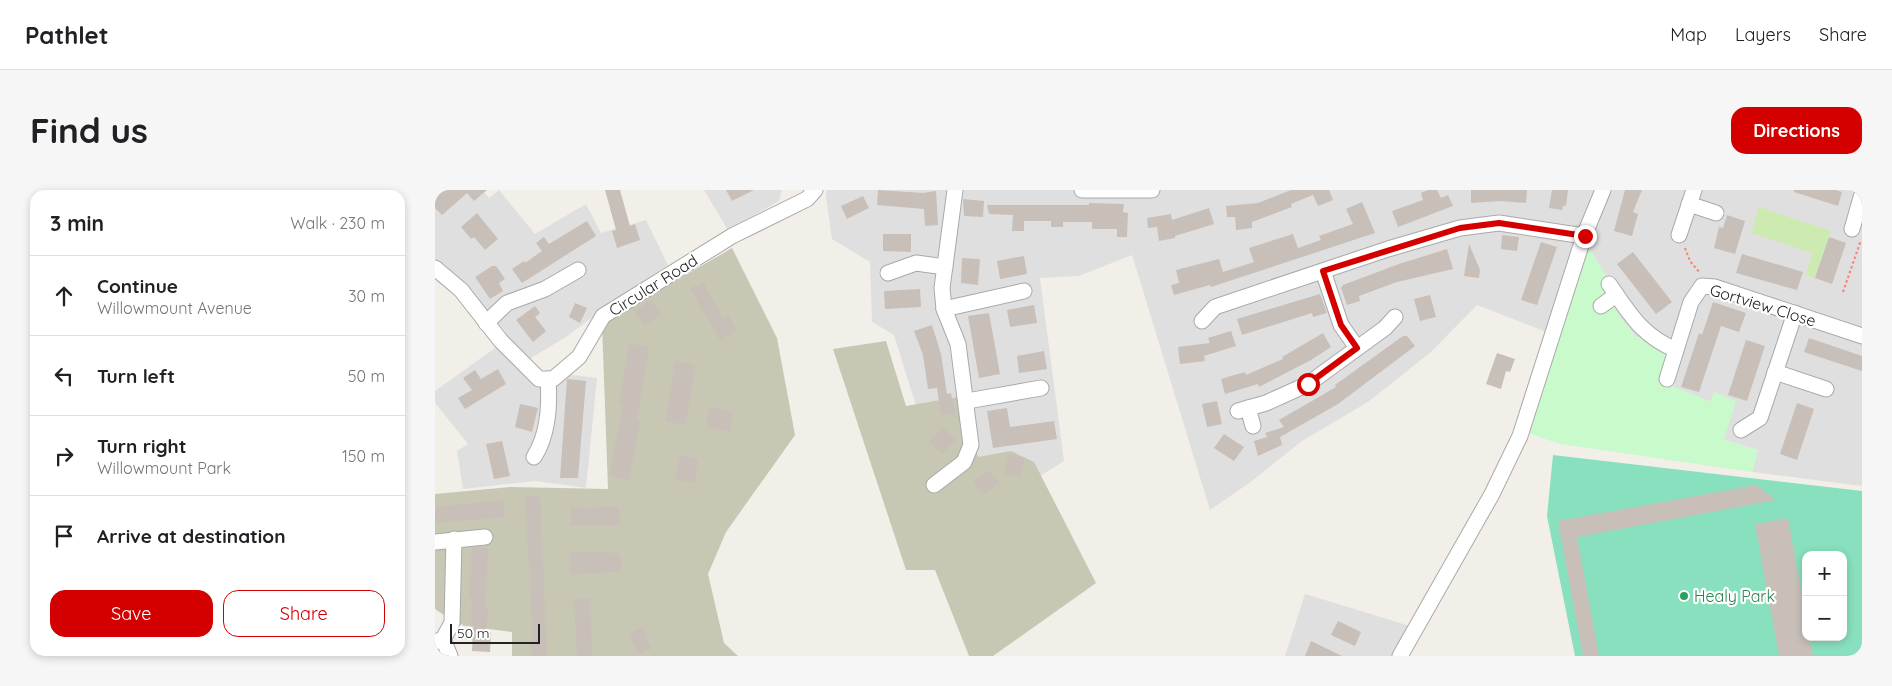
<!DOCTYPE html>
<meta charset="utf-8">
<style>
:root{--surface:#fff;--page:#f6f6f6;--text:#202124;--muted:#757577;--line:#e0e0e0;--accent:#d40000}
body{margin:0;font-family:Quicksand,sans-serif;background:var(--page);color:var(--text)}
.controls{position:absolute;right:15px;bottom:15px;display:grid;overflow:hidden;border-radius:10px;box-shadow:0 2px 8px #0003}
.controls button{width:45px;height:45px;display:grid;place-items:center;padding:0;border:0;border-bottom:1px solid var(--line);background:var(--surface);color:var(--text);font:25px sans-serif}
.scale{position:absolute;left:15px;bottom:12px;width:90px;box-sizing:border-box;padding-left:5px;border:2px solid #222;border-top:0;font-size:14px;line-height:18px;white-space:nowrap;color:#222;-webkit-text-stroke:4px #fff;paint-order:stroke}
.stop{position:absolute;width:15px;height:15px;margin:-11px;border:4px solid #d40000;border-radius:50%;background:#fff}
.stop.end{background:#d40000;border-color:#fff;box-shadow:0 1px 5px #0008}
.list{margin:0;padding:0;list-style:none}
h2{display:flex;justify-content:space-between;align-items:center;height:65px;margin:0;padding:0 20px;font-size:21px}
h2 small{font-size:16px;font-weight:400;color:var(--muted)}
.list li{display:grid;grid-template-columns:32px 1fr auto;gap:15px;align-items:center;box-sizing:border-box;height:80px;padding:0 20px;border-top:1px solid var(--line)}
.list b{display:block;font-size:19px;white-space:nowrap}
.list p{margin:0;font-size:16px;white-space:nowrap;color:var(--muted)}
.list em{font-size:16px;font-style:normal;color:var(--muted)}
.actions{display:flex;gap:10px;padding:15px 20px}
.actions a{flex:1;padding:11px 0;border:1px solid var(--accent);border-radius:15px;text-align:center;font-size:18px;color:var(--accent)}
.actions .main{background:var(--accent);color:#fff}
.icon{flex:none;width:28px;height:28px;fill:none;stroke:currentColor;stroke-width:2;stroke-linecap:round;stroke-linejoin:round}
.map{position:relative;flex:none;width:1427px;height:466px;overflow:hidden;border-radius:15px}
header{display:flex;align-items:center;gap:30px;box-sizing:border-box;height:70px;padding:0 25px;background:var(--surface);border-bottom:1px solid var(--line)}
header strong{font-size:24px}
nav{display:flex;gap:28px;margin-inline-start:auto;font-size:18px}
.intro{display:flex;align-items:center;justify-content:space-between;box-sizing:border-box;height:120px;padding:0 30px}
h1{margin:0;font-size:35px}
.button{padding:12px 22px;border-radius:15px;background:var(--accent);color:#fff;font-size:18px;font-weight:700}
main{display:flex;gap:30px;padding:0 30px}
aside{flex:1;background:var(--surface);border-radius:15px;box-shadow:0 2px 8px #0003}
.map>svg:first-child{display:block}
</style>
<header>
<strong>Pathlet</strong>
<nav><a>Map</a><a>Layers</a><a>Share</a></nav>
</header>
<div class="intro"><h1>Find us</h1><a class="button">Directions</a></div>
<main>
<aside>
<h2>3 min<small>Walk · 230 m</small></h2>
<ul class="list">
<li><svg class="icon" aria-label="ahead" viewBox="0 0 24 24"><path d="M12 20V5M6 11l6-6 6 6"/></svg><div><b>Continue</b><p>Willowmount Avenue</p></div><em>30 m</em></li>
<li><svg class="icon" aria-label="left" viewBox="0 0 24 24"><path d="M17 20v-9H6M10 6l-5 5 5 5"/></svg><div><b>Turn left</b></div><em>50 m</em></li>
<li><svg class="icon" aria-label="right" viewBox="0 0 24 24"><path d="M7 20v-9h11M14 6l5 5-5 5"/></svg><div><b>Turn right</b><p>Willowmount Park</p></div><em>150 m</em></li>
<li><svg class="icon" aria-label="arrive" viewBox="0 0 24 24"><path d="M6 21V4h12l-3 4 3 4H6"/></svg><div><b>Arrive at destination</b></div></li>
</ul>
<div class="actions"><a class="main">Save</a><a>Share</a></div>
</aside>
<div class="map">
<svg width="1427" height="466" viewBox="0 0 1427 466">
<rect width="100%" height="100%" fill="#f2efe9"/>
<g fill="#e0dfdf">
<polygon points="0,0 47,0 54,8 64,0 100,44 151,14 166,43 211,30 233,75 187,105 131,147 79,178 162,188 151,298 100,291 28,299 22,261 33,254 0,213 0,201 60,158 70,141 0,69"/>
<polygon points="269,0 347,0 344,11 293,40"/>
<polygon points="392,0 1427,0 1427,296 1317,282 1323,260 1289,250 1279,202 1276,212 1224,191 1231,168 1230,162 1216,156 1207,148 1201,147 1182,123 1164,123 1157,115 1168,98 1167,92 1171,86 1153,56 1117,144 1042,115 996,162 933,212 867,251 817,291 775,320 697,65 644,86 605,88 629,271 555,318 494,258 459,145 437,132 435,72 397,49 391,7"/>
<polygon points="870,404 975,436 957,466 850,466"/>
</g>
<g fill="#c7c7b4">
<polygon points="297,58 342,148 360,245 291,342 273,384 289,453 303,466 77,466 77,442 24,435 0,419 0,304 75,297 173,299 167,134"/>
<polygon points="451,151 471,216 523,207 543,267 576,261 599,272 661,393 558,466 534,466 500,380 471,380 398,159"/>
</g>
<polygon fill="#cdebb0" points="1324,17 1396,41 1380,88 1371,85 1377,63 1316,43"/>
<path fill="#c8facc" d="M 1153,56 L 1171,86 L 1167,92 L 1168,98 L 1172,103 L 1157,115 L 1164,123 L 1176,115 L 1181,116 L 1182,123 L 1201,147 C 1211,148 1220,158 1230,162 L 1231,168 L 1225,191 L 1276,212 L 1279,202 L 1301,211 L 1289,250 L 1323,260 L 1317,282 L 1125,254 L 1090,242 Z"/>
<path fill="#88e0be" fill-rule="evenodd" d="M 1118,265 L 1427,301 L 1427,466 L 1140,466 L 1112,326 ZM 1371,365 L 1408,365 L 1408,447 L 1371,447 Z"/>
<g fill="#c7bfb8">
<polygon points="0,0 52,0 39,11 32,3 7,25 0,18"/>
<polygon points="170,0 185,0 195,36 200,34 205,50 182,58 177,41 181,40"/>
<polygon points="291,0 319,0 297,11"/>
<polygon points="443,0 488,3 501,1 503,35 490,36 489,19 442,15"/>
<polygon points="856,0 894,0 898,10 883,16 878,5 856,14 857,17 817,32 817,38 801,40 800,27 792,27 791,16 823,13"/>
<polygon points="993,0 1002,0 1006,8 1013,5 1018,16 963,37 957,21 988,10 986,3"/>
<polygon points="1036,0 1092,0 1091,13 1066,11 1036,13"/>
<polygon points="1117,0 1133,0 1131,16 1128,16 1127,20 1114,18"/>
<polygon points="1190,0 1207,0 1198,22 1203,24 1197,46 1179,41"/>
<polygon points="1359,0 1401,0 1407,2 1403,16 1359,2"/>
<polygon points="428,6 434,18 412,29 406,16"/>
<polygon points="528,9 549,11 548,27 529,26"/>
<polygon points="927,12 940,43 776,97 775,95 739,105 736,95 744,93 741,80 784,69 788,82 819,72 814,58 858,44 863,58 886,50 884,46 918,34 911,19"/>
<polygon points="654,13 689,14 688,22 693,23 692,47 682,47 682,39 657,39 657,32 628,32 628,37 616,37 616,31 589,31 589,41 577,41 578,25 554,24 552,15 654,15"/>
<polygon points="774,18 779,34 740,46 740,48 724,51 722,37 713,38 712,28 736,24 737,30"/>
<polygon points="42,23 63,49 50,60 39,47 36,49 26,37"/>
<polygon points="1292,25 1310,31 1300,64 1279,58 1284,37 1288,38"/>
<polygon points="152,31 161,46 87,93 77,79 89,71 90,73 107,61 101,53 109,47 114,54"/>
<polygon points="448,44 476,44 476,62 448,61"/>
<polygon points="1067,45 1084,47 1082,61 1066,59"/>
<polygon points="1394,47 1411,53 1397,94 1380,88"/>
<polygon points="1106,52 1122,57 1102,115 1086,110"/>
<polygon points="1034,54 1045,80 1044,88 1029,86"/>
<polygon points="1012,59 1018,79 962,92 924,106 925,111 912,115 906,98 908,95 964,74"/>
<polygon points="1198,62 1237,112 1221,124 1182,74"/>
<polygon points="1307,64 1368,82 1362,100 1301,83"/>
<polygon points="589,66 592,84 565,89 562,71"/>
<polygon points="527,68 545,69 543,95 526,93"/>
<polygon points="57,76 61,76 70,89 64,93 68,101 55,109 40,87"/>
<polygon points="268,92 288,128 294,125 302,141 285,150 255,99"/>
<polygon points="485,99 486,117 450,119 449,101"/>
<polygon points="885,104 892,123 878,127 877,123 807,145 802,129"/>
<polygon points="995,105 1001,127 985,131 979,109"/>
<polygon points="216,110 226,125 209,136 199,121"/>
<polygon points="1278,112 1311,123 1304,142 1286,136 1264,202 1246,197 1264,143 1267,145"/>
<polygon points="140,113 152,118 145,133 134,127"/>
<polygon points="599,115 602,133 575,137 572,120"/>
<polygon points="100,116 105,123 100,127 111,141 98,152 81,130"/>
<polygon points="554,123 565,184 544,188 533,126"/>
<polygon points="497,135 506,164 512,204 516,203 520,223 506,225 502,198 493,199 488,165 479,141"/>
<polygon points="796,141 801,156 769,166 770,171 745,174 743,157 775,153 773,148"/>
<polygon points="888,143 896,157 876,170 824,197 823,194 790,204 786,189 810,182 811,185 848,169 847,167"/>
<polygon points="968,146 972,146 980,156 903,214 845,247 847,255 823,266 819,251 832,247 830,243 849,237 844,230 901,197 900,195"/>
<polygon points="1374,148 1427,166 1427,181 1369,162"/>
<polygon points="1311,150 1330,156 1312,211 1293,205"/>
<polygon points="194,154 214,157 202,231 205,231 194,290 174,286 188,215 184,214"/>
<polygon points="609,161 612,179 584,183 582,166"/>
<polygon points="1062,163 1080,169 1075,182 1071,181 1066,199 1051,194"/>
<polygon points="240,171 260,175 251,235 231,231"/>
<polygon points="63,179 71,194 30,219 23,208 37,200 28,188 40,180 46,189"/>
<polygon points="132,189 151,191 143,288 125,288"/>
<polygon points="782,211 787,234 772,237 767,214"/>
<polygon points="1362,213 1379,219 1362,270 1345,264"/>
<polygon points="85,214 103,218 97,242 80,237"/>
<polygon points="274,217 298,222 295,241 271,237"/>
<polygon points="572,218 575,237 619,231 622,249 558,258 552,221"/>
<polygon points="507,237 521,249 508,264 494,252"/>
<polygon points="789,244 809,257 799,271 779,258"/>
<polygon points="67,251 75,286 59,289 51,254"/>
<polygon points="574,264 590,269 585,288 569,284"/>
<polygon points="244,266 264,269 259,293 240,290"/>
<polygon points="554,280 564,293 548,305 538,292"/>
<polygon points="1321,295 1341,310 1142,347 1164,466 1148,466 1123,331"/>
<polygon points="105,305 112,466 97,466 96,448 98,448 90,306"/>
<polygon points="68,310 70,327 0,333 0,317"/>
<polygon points="184,316 185,335 136,336 135,317 157,318"/>
<polygon points="1353,328 1371,427 1371,447 1374,447 1378,466 1344,466 1320,334"/>
<polygon points="37,358 53,358 50,417 53,417 51,442 56,442 55,462 37,461 38,435 35,435 37,408 34,408"/>
<polygon points="150,362 185,363 187,381 136,385 134,363"/>
<polygon points="155,408 157,466 142,466 139,409"/>
<polygon points="903,431 926,442 920,456 896,445"/>
<polygon points="208,437 216,459 202,464 194,443"/>
<polygon points="876,451 907,466 870,466"/>
</g>
<g fill="none" stroke-linecap="round" stroke-linejoin="round">
<g stroke="#a9a9a9" stroke-width="17">
<g id="minor">
<polyline points="647,0 717,0"/>
<polyline points="1254,14 1281,23"/>
<polyline points="1417,39 1427,4"/>
<polyline points="1244,45 1259,0"/>
<polyline points="0,78 26,100 66,151 104,189 118,189 144,167 168,126 297,46 372,9 380,0"/>
<polyline points="888,81 906,135 922,158"/>
<polyline points="453,83 481,73 510,77"/>
<path d="M 1174,94 C 1195,124 1206,145 1241,160"/>
<polyline points="1166,116 1181,105"/>
<polyline points="509,119 589,101"/>
<polyline points="767,131 780,117 953,59 1025,38 1064,33 1149,46"/>
<polyline points="51,133 72,113 110,99 143,80"/>
<polyline points="1340,182 1391,199"/>
<polyline points="1232,189 1256,112 1267,96 1280,97 1427,146"/>
<polyline points="532,211 606,198"/>
<polyline points="813,218 818,236"/>
<polyline points="803,221 831,213 873,194 950,138 960,127"/>
<polyline points="1306,240 1325,228 1360,123"/>
<path d="M 99,267 C 113,245 115,215 113,189"/>
<polyline points="499,295 529,272 536,255 523,154 509,119 507,98 520,0"/>
<polyline points="0,352 50,347"/>
<polyline points="8,449 15,466"/>
<polyline points="0,452 8,449 17,433 19,349"/>
<polyline points="965,466 1057,304 1085,246 1149,46 1168,0"/>
</g>
</g>
<g stroke="#fa8072" stroke-width="2" stroke-dasharray="2.5 2.5" stroke-linecap="butt">
<polyline points="1250,58 1255,71 1265,83"/>
<polyline points="1408,102 1426,50"/>
</g>
<use href="#minor" stroke="#fff" stroke-width="15"/>
</g>
<g fill="none" stroke-linecap="round" stroke-linejoin="round">
<polyline stroke="#d40000" stroke-width="6" points="873,194 922,158 906,135 888,81 1025,38 1064,33 1150,46"/>
</g>
<circle fill="#2e9e5b" stroke="#fff" stroke-width="2" cx="1249" cy="406" r="5"/>
<g text-anchor="middle" stroke-width="4.5" stroke-linejoin="round" paint-order="stroke">
<g font-size="16" fill="#222" stroke="#fff">
<text transform="translate(218 95) rotate(-32)" y="6">Circular Road</text>
<text transform="translate(1328 115) rotate(17)" y="6">Gortview Close</text>
</g>
<g font-size="16" fill="#27864d" stroke="#fff" text-anchor="start">
<text x="1259" y="412">Healy Park</text>
</g>
</g>
</svg>
<div class="controls">
<button>+</button>
<button>−</button>
</div>
<div class="scale">50 m</div>
<div class="stop" style="left:873px;top:194px"></div>
<div class="stop end" style="left:1150px;top:46px"></div>
</div>
</main>
